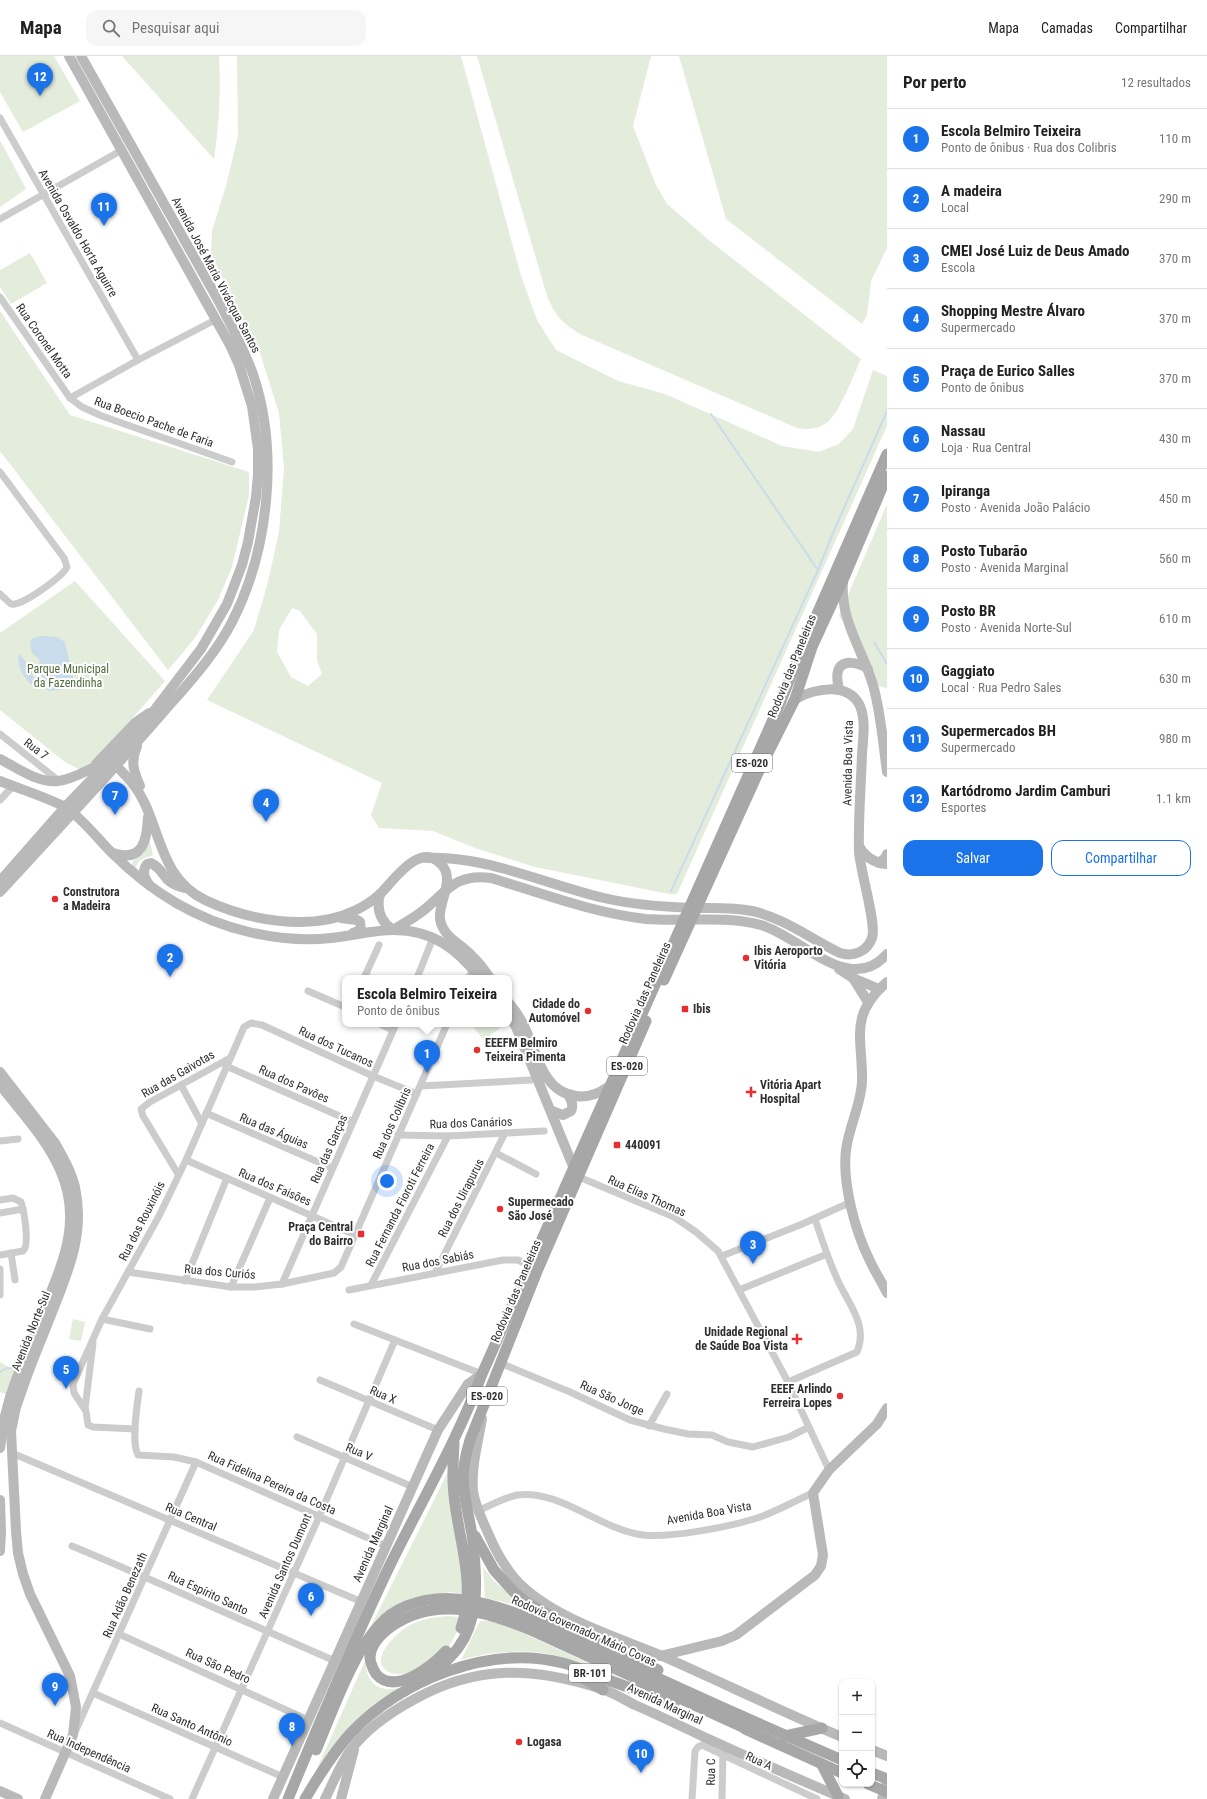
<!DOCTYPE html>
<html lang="pt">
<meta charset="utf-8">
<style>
:root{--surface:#fff;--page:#f6f6f6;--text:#222;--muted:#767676;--line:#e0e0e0;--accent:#1a73e8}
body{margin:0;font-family:"Roboto Condensed",sans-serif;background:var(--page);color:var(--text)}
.controls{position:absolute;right:12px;bottom:12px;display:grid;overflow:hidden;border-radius:8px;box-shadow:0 1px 3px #0004}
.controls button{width:36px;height:36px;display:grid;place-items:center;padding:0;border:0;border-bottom:1px solid var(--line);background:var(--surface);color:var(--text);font:20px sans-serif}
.you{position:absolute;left:387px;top:1125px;width:14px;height:14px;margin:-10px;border:3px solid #fff;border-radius:50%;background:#1a73e8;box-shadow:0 0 0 6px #1a73e833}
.badge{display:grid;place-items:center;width:26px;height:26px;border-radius:50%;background:var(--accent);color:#fff;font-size:13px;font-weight:700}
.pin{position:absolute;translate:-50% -33px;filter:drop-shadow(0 1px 2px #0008)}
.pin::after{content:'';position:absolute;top:21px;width:14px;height:12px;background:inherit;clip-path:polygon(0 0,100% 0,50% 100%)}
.popup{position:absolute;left:342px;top:919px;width:170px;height:52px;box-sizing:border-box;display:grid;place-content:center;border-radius:8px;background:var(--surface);filter:drop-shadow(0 1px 3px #0005);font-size:13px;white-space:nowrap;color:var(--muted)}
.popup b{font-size:15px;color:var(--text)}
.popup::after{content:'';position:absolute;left:50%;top:100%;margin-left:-8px;border:8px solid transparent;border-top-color:var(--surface)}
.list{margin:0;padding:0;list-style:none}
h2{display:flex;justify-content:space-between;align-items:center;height:52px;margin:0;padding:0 16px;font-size:17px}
h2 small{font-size:13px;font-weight:400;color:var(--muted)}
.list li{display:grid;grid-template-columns:26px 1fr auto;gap:12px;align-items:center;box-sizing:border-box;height:60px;padding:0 16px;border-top:1px solid var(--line)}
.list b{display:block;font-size:15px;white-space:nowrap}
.list p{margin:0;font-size:13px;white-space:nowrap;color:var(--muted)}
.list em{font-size:13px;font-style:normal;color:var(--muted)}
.actions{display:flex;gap:8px;padding:12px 16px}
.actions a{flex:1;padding:9px 0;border:1px solid var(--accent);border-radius:12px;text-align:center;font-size:14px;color:var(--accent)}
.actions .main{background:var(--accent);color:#fff}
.icon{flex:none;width:22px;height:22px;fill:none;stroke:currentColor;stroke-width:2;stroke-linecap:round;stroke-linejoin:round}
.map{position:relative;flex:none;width:887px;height:1743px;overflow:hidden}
header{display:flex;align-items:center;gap:24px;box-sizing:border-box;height:56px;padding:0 20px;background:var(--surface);border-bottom:1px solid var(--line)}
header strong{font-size:19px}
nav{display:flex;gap:22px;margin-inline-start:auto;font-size:14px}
.search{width:280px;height:36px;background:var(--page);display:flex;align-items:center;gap:10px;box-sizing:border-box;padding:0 14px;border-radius:12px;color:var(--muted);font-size:15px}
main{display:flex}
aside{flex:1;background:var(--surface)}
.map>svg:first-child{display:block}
</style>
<header>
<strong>Mapa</strong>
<div class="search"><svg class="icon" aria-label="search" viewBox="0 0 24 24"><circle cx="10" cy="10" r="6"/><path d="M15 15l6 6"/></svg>Pesquisar aqui</div>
<nav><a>Mapa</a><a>Camadas</a><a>Compartilhar</a></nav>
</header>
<main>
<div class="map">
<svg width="887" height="1743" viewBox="0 0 887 1743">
<rect width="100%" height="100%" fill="#fff"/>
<g fill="#e4ecdc" fill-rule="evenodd">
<polygon points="0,0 54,0 80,45 23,76 0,36"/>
<path d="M 122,0 L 219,0 C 221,35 219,69 214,103 Z"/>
<path d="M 237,0 L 461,0 L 521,220 L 537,264 L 556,294 L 618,325 L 665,338 L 782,390 L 819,396 L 839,388 L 853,373 L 873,314 L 887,320 L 887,370 L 677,838 L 669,838 L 535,811 L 475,792 L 433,775 L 379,772 L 371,759 L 382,727 L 207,644 L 254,574 L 268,526 L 279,476 L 284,412 L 279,357 L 260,297 L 211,198 L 212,175 L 226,130 L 238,80 ZM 292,552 L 300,555 L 317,578 L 317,604 L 322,618 L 308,630 L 291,621 L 277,596 L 279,574 Z"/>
<path d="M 477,0 L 651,0 L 633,70 L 656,129 L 667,148 L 710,185 L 861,303 C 856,314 851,326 846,337 C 834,361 827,377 797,372 L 582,279 C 563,268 556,261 547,240 Z"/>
<polygon points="679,0 887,0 887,192 871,225 867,259 862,268 726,163"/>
<polygon points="0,84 26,133 0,151"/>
<polygon points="30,197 47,227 11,248 0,231 0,214"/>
<polygon points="0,255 70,359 249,416 249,439 232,511 218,544 195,582 168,614 0,395"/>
<polygon points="887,448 887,632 879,630 877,626 854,578 839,560"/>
<polygon points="75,525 165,625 92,708 79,713 65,706 0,654 0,577"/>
<path d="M 150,785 L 153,800 C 144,801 137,804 135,814 L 132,809 L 133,805 L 143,798 Z"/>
<polygon points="471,968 505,968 484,984"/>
<polygon points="73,1263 85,1266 81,1285 69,1283"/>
<polygon points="0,1306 15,1315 8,1339 0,1336"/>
<polygon points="453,1406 464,1538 450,1536 438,1538 368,1576"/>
<polygon points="483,1511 494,1525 531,1557 504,1546 485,1542"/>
<path d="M 447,1560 L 461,1561 C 459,1570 456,1579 451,1587 C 439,1601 404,1629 386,1614 C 369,1601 400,1574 412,1568 C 423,1563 435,1561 447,1560 Z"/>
<path d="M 480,1565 L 490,1565 L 514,1573 L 629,1626 C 607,1617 584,1608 562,1601 C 530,1592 492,1595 461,1604 Z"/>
<path d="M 365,1605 C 367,1631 382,1638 406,1630 L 333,1692 L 316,1715 Z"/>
</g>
<g fill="#c8dcec">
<polygon points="41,580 57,581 65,586 74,625 71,632 50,635 46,633 39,609 40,604 32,597 30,586 33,582"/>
<path d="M 19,598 L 29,609 L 35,625 L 33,629 C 25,626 15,606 19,598 Z"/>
</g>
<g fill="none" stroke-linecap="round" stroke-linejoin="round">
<g stroke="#c8dcec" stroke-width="2">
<polyline points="711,358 818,514"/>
<polyline points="874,586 887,608"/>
<polyline points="671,835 818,514 833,477 887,355"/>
<polyline points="0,1316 7,1312 13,1312"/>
</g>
<g stroke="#ccc" stroke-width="7">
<polyline points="0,62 138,304"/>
<polyline points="0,163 122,94"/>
<polyline points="0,241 70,342 82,351 102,360 232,406"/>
<polyline points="70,342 138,304 217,263"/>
<path d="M 0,416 L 64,502 L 67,511 C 62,521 21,551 11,548 L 0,538"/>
<polyline points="0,678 59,725"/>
<polyline points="0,744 13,730"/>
<polyline points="364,922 379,889"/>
<polyline points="417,922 433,882"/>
<polyline points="468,922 475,912"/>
<polyline points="308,935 345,951"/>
<polyline points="380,968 393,974"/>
<polyline points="226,1010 353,1066"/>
<polyline points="181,1029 202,1068"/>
<polyline points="421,1030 531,1024"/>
<polyline points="206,1057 332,1112"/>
<polyline points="398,1079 448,1080 544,1075"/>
<polyline points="0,1085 18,1083"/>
<polyline points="496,1097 536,1118"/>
<polyline points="186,1104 355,1179"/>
<polyline points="178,1118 143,1060 141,1053 150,1046 230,1002"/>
<polyline points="579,1121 674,1161 696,1176 718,1195 788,1326 829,1414"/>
<path d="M 0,1144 L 13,1142 L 21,1146 C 24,1155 30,1189 23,1195 L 0,1199"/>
<polyline points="0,1157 23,1153"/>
<polyline points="11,1197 15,1224"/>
<polyline points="722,1200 800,1169 851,1146"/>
<polyline points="0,1213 0,1239"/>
<polyline points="128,1216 231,1231 254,1231 282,1228 334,1217 341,1211 355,1179 447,968"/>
<polyline points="435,1217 505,1077"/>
<polyline points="185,1225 227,1122"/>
<polyline points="282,1228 396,968"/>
<polyline points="371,1229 448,1080"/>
<polyline points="231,1231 270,1142"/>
<polyline points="349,1234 503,1204 518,1204 530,1210"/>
<polyline points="739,1234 827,1198"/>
<polyline points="102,1263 150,1273"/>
<polyline points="354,1268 482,1318"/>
<polyline points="500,1307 570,1336 630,1364 664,1373 688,1378 712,1379 728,1386 753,1391 789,1381 809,1371"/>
<polyline points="320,1324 438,1374"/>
<path d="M 788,1326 L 857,1296 C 868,1270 850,1250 839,1227 C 829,1206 822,1184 815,1163"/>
<path d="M 139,1335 C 137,1350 131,1386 138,1399 L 174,1401 L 196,1406 L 386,1490"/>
<polyline points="85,1353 93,1287"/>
<polyline points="649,1370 667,1338"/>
<polyline points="135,1373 93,1371 88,1369 86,1355 74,1337 73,1328 102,1263 159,1160 186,1104 244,971 251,967 262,969 373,1020 417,1038"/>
<polyline points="297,1381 413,1431"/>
<polyline points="12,1397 362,1546"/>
<path d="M 478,1455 C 491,1449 503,1442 517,1439 C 560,1433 601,1474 643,1479 C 671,1482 727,1471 754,1463 C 774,1457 794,1445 813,1437"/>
<path d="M 72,1490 C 161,1527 247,1567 335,1605"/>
<polyline points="119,1578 308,1664"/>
<polyline points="93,1637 283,1721"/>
<polyline points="0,1667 170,1743"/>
<polyline points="75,1676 196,1406"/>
<polyline points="192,1743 319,1461 395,1284"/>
<polyline points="692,1743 695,1695 698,1691 702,1689 817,1743"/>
<polyline points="722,1743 723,1696"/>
</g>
<g stroke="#b9b9b9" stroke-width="10">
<path d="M 843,525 C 840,565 862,592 873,629 C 881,657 883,687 887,716"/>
<path d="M 839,634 C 838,628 836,621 838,615 C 842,602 860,607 868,613"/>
<path d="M 137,690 C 130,706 134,716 140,730"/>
<path d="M 0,703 C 17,712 38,727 58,725 C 75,723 89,712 105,707"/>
<path d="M 110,706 C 117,709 121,715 126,720 C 163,757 152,818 205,844 C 247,864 310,876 354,855 C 363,851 372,845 379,839 C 393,826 419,785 441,808 C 456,823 438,846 440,863 C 443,882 462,888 473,901 C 480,907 485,915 490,922"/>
<polyline points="96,708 136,666 149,657"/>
<path d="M 0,725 C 20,733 46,741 65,751 C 79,759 100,785 112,797 C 150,835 197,864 249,876 C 275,882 304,885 331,882 C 351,880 373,874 394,874 C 433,874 457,893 480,922"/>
<path d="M 859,790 C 865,801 874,807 887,808"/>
<path d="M 113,797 C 143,807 147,784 148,761"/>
<path d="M 427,802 C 484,799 548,829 604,842 C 634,849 664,851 694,852 C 714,852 733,851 752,855 C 784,862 811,883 840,897 C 853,901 867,896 872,882 C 877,868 860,815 859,795 C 858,763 861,730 862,698 C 863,683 866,664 860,650 C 848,625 814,633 795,643"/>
<polyline points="879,807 885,802 887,798"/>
<polyline points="0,825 65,751 140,673 201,593 227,548 242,509 248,486 256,441 258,419 258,393 252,350 239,309 230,289 69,0"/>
<path d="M 150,830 C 145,823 141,816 147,808 L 151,807 C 167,815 161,827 185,832"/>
<path d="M 0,836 C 53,778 108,720 160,660 C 185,631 214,601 232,566 C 269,494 279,395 253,318 C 243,291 230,267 217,242 L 81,0"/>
<path d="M 380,838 C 376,853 380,865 393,874 C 403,868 414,862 424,854 C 447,835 456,817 491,822 C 541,837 593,857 646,863 C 683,866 725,859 761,869 C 800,880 849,941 887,898"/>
<polyline points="341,862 357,864 360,866 361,874 353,877"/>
<polyline points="839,913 853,922 879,933"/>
<polyline points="853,922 868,946"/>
<path d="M 887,926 C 848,960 863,982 862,1026 C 861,1048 849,1071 846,1094 C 842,1127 855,1175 870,1205 C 875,1216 882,1226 887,1237"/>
<path d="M 509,947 C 515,954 520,961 524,970 C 537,996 542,1036 576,1040 C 588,1042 598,1038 608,1031"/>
<polyline points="509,959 516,971 573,1110"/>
<path d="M 0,1016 L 55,1087 C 63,1101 71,1115 75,1131 C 85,1176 69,1214 53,1254 C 43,1280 32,1305 23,1331 L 16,1351 L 11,1375 L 16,1475 L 18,1497 L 23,1518 L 30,1538 L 70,1620 L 76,1651 L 73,1679 L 45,1743"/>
<path d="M 0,1029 C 21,1056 47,1083 61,1116 C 82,1166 63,1206 44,1253 C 32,1282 20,1311 10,1341 L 4,1364 L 0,1392"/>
<path d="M 552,1055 L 563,1059 L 571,1055 C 574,1049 571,1044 568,1038"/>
<path d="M 482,1363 C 478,1386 471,1411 473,1435 C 475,1450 482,1463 488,1477 C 495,1494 504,1510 516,1524 C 550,1561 614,1580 660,1599 C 721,1626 781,1655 842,1681"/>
<polyline points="0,1444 1,1476 0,1495"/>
<polyline points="660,1600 722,1585 736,1579 815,1519 821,1510 823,1499 813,1437 829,1414 877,1368 887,1352"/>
<polyline points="872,1694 887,1700"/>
<polyline points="0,1735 18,1743"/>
<polyline points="273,1743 438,1374 468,1328 482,1318"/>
<path d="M 325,1743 C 333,1727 340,1709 350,1695 C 365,1674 391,1656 413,1644 C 477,1608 535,1611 602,1633 C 614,1637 625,1644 635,1649 C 658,1659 681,1670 704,1681 C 750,1702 798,1723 845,1743"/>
<polyline points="341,1743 354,1694"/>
<polyline points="882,1743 887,1727"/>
</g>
<g stroke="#a7a7a7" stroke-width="11">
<polyline points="664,924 758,717 795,643 812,591 843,524 887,420"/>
<path d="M 454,1387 C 453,1404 452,1422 454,1439 C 458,1483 477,1528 461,1572"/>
<polyline points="475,1480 494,1514 513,1535 526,1546 568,1570 658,1614"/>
<path d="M 446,1595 C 432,1610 395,1640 376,1618 C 373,1613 370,1607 370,1601 C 371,1588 382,1577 392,1570 C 437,1539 488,1556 533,1575 L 751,1675"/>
<polyline points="575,1617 603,1634"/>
<path d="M 425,1624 C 437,1614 449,1604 458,1592 C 478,1565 477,1529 474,1498 C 473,1490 473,1481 471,1473 C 464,1435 458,1423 470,1384 L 538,1213 L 646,965"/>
<polyline points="745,1673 842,1717"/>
<polyline points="785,1680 822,1672"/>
<path d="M 316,1694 C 333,1655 356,1585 390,1559 C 411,1544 440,1540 465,1544 C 520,1552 570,1582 621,1605 C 694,1639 768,1672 842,1704"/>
<polyline points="822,1709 838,1740"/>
<polyline points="872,1717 887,1723"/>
<polyline points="868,1728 887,1736"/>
<path d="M 288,1743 C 320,1665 353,1586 390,1509 C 421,1446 457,1385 482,1318 L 779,650 L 803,590 L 887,398"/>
<path d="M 305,1743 C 318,1721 333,1697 350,1678 C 400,1624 490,1588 563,1607 C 575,1610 588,1616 600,1621 C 624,1630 649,1639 674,1648"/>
</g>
</g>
<g fill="#e72f31" stroke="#fff" stroke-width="1.5">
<circle cx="55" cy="843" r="4"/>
<circle cx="746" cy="902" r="4"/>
<rect x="681" y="949" width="8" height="8" rx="2"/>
<circle cx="588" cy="955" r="4"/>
<circle cx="477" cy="994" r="4"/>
<path d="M749 1030h4v4h4v4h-4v4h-4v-4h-4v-4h4z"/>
<rect x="613" y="1085" width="8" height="8" rx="2"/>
<circle cx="500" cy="1153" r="4"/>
<rect x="357" y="1174" width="8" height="8" rx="2"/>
<path d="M795 1277h4v4h4v4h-4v4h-4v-4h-4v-4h4z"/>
<circle cx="840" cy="1340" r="4"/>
<circle cx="519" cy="1686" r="4"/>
</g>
<g text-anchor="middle" stroke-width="4" stroke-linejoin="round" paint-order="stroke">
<g fill="#fff" stroke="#6d6d6d" stroke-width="1">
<rect x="732" y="698" width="40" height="18" rx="3"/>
<rect x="607" y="1001" width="40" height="18" rx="3"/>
<rect x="467" y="1331" width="40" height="18" rx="3"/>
<rect x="569" y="1608" width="42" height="18" rx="3"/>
</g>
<g font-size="11" font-weight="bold" fill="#2f2f2f">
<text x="752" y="711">ES-020</text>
<text x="627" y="1014">ES-020</text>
<text x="487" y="1344">ES-020</text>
<text x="590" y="1621">BR-101</text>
</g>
<g font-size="12" fill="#2f2f2f" stroke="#fff">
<text transform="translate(78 177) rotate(60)" y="4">Avenida Osvaldo Horta Aguirre</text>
<text transform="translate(216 219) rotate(62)" y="4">Avenida José Maria Vivácqua Santos</text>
<text transform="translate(44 285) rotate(55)" y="4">Rua Coronel Motta</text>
<text transform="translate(154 366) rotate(20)" y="4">Rua Boecio Pache de Faria</text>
<text transform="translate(792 610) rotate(-68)" y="4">Rodovia das Paneleiras</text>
<text transform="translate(36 693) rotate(37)" y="4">Rua 7</text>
<text transform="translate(848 707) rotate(-89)" y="4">Avenida Boa Vista</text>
<text transform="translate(645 937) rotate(-66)" y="4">Rodovia das Paneleiras</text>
<text transform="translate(336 991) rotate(25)" y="4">Rua dos Tucanos</text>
<text transform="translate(178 1018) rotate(-30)" y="4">Rua das Gaivotas</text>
<text transform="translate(294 1028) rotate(24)" y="4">Rua dos Pavões</text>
<text transform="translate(392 1067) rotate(-66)" y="4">Rua dos Colibris</text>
<text transform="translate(471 1067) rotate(-2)" y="4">Rua dos Canários</text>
<text transform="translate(274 1075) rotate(23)" y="4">Rua das Águias</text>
<text transform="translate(329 1093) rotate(-66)" y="4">Rua das Garças</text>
<text transform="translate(275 1131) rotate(23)" y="4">Rua dos Faisões</text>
<text transform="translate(647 1140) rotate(24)" y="4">Rua Elias Thomas</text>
<text transform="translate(461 1142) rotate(-63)" y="4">Rua dos Uirapurus</text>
<text transform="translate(400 1149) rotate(-63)" y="4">Rua Fernanda Fioroti Ferreira</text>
<text transform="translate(142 1165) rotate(-63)" y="4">Rua dos Rouxinóis</text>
<text transform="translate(438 1205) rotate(-11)" y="4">Rua dos Sabiás</text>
<text transform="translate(220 1216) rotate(5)" y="4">Rua dos Curiós</text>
<text transform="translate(516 1235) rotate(-67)" y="4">Rodovia das Paneleiras</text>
<text transform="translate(31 1275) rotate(-68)" y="4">Avenida Norte-Sul</text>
<text transform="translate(383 1339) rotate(23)" y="4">Rua X</text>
<text transform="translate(612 1342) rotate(24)" y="4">Rua São Jorge</text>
<text transform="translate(359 1396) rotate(23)" y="4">Rua V</text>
<text transform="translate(272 1427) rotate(24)" y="4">Rua Fidelina Pereira da Costa</text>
<text transform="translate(709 1457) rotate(-10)" y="4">Avenida Boa Vista</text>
<text transform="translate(191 1461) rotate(23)" y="4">Rua Central</text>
<text transform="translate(373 1488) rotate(-66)" y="4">Avenida Marginal</text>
<text transform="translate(285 1510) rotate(-66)" y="4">Avenida Santos Dumont</text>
<text transform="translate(208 1537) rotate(25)" y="4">Rua Espírito Santo</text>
<text transform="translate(125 1539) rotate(-66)" y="4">Rua Adão Benezath</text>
<text transform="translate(584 1575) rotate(24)" y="4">Rodovia Governador Mário Covas</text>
<text transform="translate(218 1610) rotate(24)" y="4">Rua São Pedro</text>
<text transform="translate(665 1648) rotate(25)" y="4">Avenida Marginal</text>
<text transform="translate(192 1669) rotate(24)" y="4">Rua Santo Antônio</text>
<text transform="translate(89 1695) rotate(24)" y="4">Rua Independência</text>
<text transform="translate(759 1705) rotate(25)" y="4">Rua A</text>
<text transform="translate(711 1716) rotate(-89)" y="4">Rua C</text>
</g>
<g font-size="12" fill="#4e6b3b" stroke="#fff">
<text x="68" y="617">Parque Municipal<tspan x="68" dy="14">da Fazendinha</tspan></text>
</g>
<g font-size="12" font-weight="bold" fill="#2f2f2f" stroke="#fff" text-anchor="start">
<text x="63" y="840">Construtora<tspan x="63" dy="14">a Madeira</tspan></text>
<text x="754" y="899">Ibis Aeroporto<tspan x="754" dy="14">Vitória</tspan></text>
<text x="580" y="952" text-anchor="end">Cidade do<tspan x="580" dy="14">Automóvel</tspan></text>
<text x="693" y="957">Ibis</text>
<text x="485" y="991">EEEFM Belmiro<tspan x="485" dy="14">Teixeira Pimenta</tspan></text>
<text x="760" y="1033">Vitória Apart<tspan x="760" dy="14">Hospital</tspan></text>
<text x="625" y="1093">440091</text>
<text x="508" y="1150">Supermecado<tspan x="508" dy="14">São José</tspan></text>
<text x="353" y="1175" text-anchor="end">Praça Central<tspan x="353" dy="14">do Bairro</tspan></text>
<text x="788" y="1280" text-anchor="end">Unidade Regional<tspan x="788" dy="14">de Saúde Boa Vista</tspan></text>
<text x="832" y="1337" text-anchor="end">EEEF Arlindo<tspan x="832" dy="14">Ferreira Lopes</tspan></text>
<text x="527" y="1690">Logasa</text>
</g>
</g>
</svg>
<div class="controls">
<button>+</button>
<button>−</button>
<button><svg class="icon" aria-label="locate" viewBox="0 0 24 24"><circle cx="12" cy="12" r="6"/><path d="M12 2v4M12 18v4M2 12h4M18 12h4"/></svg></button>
</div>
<div class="you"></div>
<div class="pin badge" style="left:427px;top:1017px">1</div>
<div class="popup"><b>Escola Belmiro Teixeira</b>Ponto de ônibus</div>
<div class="pin badge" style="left:170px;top:921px">2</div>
<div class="pin badge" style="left:753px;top:1208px">3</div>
<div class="pin badge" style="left:266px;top:766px">4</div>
<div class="pin badge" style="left:66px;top:1333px">5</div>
<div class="pin badge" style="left:311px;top:1560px">6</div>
<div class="pin badge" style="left:115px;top:759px">7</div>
<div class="pin badge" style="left:292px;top:1690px">8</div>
<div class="pin badge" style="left:55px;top:1650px">9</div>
<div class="pin badge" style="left:641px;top:1717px">10</div>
<div class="pin badge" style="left:104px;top:170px">11</div>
<div class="pin badge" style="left:40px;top:40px">12</div>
</div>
<aside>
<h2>Por perto<small>12 resultados</small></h2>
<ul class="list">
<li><span class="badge">1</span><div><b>Escola Belmiro Teixeira</b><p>Ponto de ônibus · Rua dos Colibris</p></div><em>110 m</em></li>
<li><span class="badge">2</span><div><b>A madeira</b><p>Local</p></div><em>290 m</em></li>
<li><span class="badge">3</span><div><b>CMEI José Luiz de Deus Amado</b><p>Escola</p></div><em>370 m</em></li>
<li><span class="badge">4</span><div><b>Shopping Mestre Álvaro</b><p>Supermercado</p></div><em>370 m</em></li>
<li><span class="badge">5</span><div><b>Praça de Eurico Salles</b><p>Ponto de ônibus</p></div><em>370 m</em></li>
<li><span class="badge">6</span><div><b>Nassau</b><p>Loja · Rua Central</p></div><em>430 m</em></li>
<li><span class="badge">7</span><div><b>Ipiranga</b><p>Posto · Avenida João Palácio</p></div><em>450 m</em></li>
<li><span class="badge">8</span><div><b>Posto Tubarão</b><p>Posto · Avenida Marginal</p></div><em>560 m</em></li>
<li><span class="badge">9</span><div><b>Posto BR</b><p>Posto · Avenida Norte-Sul</p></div><em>610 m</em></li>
<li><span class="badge">10</span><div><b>Gaggiato</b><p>Local · Rua Pedro Sales</p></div><em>630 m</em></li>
<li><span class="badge">11</span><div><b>Supermercados BH</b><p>Supermercado</p></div><em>980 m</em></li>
<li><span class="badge">12</span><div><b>Kartódromo Jardim Camburi</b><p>Esportes</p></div><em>1.1 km</em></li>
</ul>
<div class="actions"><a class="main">Salvar</a><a>Compartilhar</a></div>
</aside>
</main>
